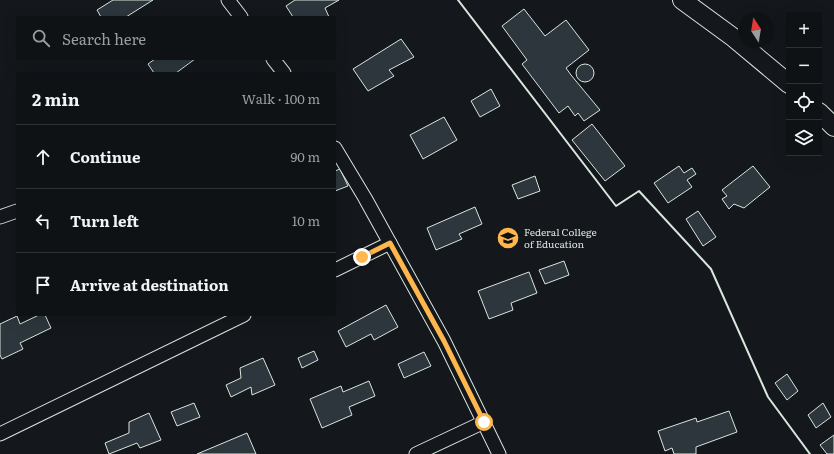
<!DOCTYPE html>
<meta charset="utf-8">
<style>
:root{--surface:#0f1215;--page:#181b1e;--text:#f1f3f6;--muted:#9b9ea0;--line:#2f3234}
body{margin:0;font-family:Literata,serif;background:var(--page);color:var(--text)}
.controls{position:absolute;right:12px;top:12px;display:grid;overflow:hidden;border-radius:0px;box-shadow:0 4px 16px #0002}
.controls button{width:36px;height:36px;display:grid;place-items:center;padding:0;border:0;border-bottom:1px solid var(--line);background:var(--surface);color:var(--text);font:20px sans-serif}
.compass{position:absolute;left:738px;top:12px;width:36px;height:36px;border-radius:50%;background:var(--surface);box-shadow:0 4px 16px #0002;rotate:348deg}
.stop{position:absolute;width:12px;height:12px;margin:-9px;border:3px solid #ffb74d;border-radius:50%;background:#fff}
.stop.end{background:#ffb74d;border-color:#fff;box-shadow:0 1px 4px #0008}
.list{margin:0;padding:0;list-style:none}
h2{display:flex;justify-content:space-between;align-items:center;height:52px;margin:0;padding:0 16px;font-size:17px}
h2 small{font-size:13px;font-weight:400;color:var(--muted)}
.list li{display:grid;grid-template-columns:26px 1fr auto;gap:12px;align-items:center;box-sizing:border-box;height:64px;padding:0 16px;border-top:1px solid var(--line)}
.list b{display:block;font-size:15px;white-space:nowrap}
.list em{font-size:13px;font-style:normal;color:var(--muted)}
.icon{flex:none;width:22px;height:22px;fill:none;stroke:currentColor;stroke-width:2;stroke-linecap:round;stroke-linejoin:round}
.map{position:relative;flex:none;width:834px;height:454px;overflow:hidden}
.search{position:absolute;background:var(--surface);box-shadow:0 4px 16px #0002;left:16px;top:16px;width:320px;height:44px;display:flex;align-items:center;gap:10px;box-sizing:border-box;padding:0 14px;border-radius:0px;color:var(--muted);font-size:15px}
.panel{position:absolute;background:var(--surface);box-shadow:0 4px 16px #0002;left:16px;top:72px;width:320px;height:244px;border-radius:0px}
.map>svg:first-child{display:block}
</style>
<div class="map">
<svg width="834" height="454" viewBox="0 0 834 454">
<rect width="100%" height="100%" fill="#14181c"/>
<g fill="#2c363c" stroke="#d8e6dc">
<polygon points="113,0 153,0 126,17 101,17 97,10"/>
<polygon points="295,0 339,0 325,8 329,17 293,17 286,6"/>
<polygon points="524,9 545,36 566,20 589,50 566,68 571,75 600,110 584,121 578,113 575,116 568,106 559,113 522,64 527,60 502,26"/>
<polygon points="401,39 414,57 389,70 394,76 368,91 353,69"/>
<polygon points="155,59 195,59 176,73 154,73 148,64"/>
<circle cx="585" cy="73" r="9"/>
<polygon points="491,89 500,106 480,117 471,101"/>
<polygon points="444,117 457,140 423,159 410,135"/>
<polygon points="592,124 625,166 605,181 572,140"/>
<polygon points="679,166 684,173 692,168 696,174 687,180 692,187 668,203 654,183"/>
<polygon points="753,166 770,187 744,208 734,204 729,209 722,199 727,196 722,190"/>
<polygon points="340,169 348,186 335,191 335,171"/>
<polygon points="535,176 540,191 518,199 512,185"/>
<polygon points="475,207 482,224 459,234 462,239 436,250 427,228"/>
<polygon points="698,211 716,237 703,246 686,219"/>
<polygon points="564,261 569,275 545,284 539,270"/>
<polygon points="529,272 537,293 511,303 513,310 489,319 478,291"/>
<polygon points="386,305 398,327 374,340 371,334 346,347 338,331"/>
<polygon points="39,315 45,315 51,328 20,343 23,349 2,359 0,355 0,324 17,316 20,324"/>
<polygon points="314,351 318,360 302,368 298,358"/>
<polygon points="424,352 431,366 404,378 398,364"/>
<polygon points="263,358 275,385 252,395 251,387 231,397 226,385 241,378 240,368"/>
<polygon points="787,374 798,391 787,400 775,383"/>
<polygon points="369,381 375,396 349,407 352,415 322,428 310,399 341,386 343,392"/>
<polygon points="194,403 200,417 177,426 171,412"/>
<polygon points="823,403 831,417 816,428 808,415"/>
<polygon points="729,411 737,432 696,447 696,454 674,454 672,448 665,451 658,431 696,418 697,422"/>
<polygon points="149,413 161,440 140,448 137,443 109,454 105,443 129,433 129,422"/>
<polygon points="247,433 256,454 197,454"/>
<polygon points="834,435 834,454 827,454 820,445"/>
</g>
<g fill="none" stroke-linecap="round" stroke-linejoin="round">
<g stroke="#d8e6dc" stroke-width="15">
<g id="street">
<polyline points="228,0 241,17"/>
<polyline points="273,59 284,73"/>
<polyline points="335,148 365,198 444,341 499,454"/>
<polyline points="0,217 17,211"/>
<polyline points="335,270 390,243"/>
<polyline points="0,434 244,315"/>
<polyline points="416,454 484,422"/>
</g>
</g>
<g stroke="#d8e6dc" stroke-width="20">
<g id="secondary">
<polyline points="682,0 734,38 789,84"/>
<polyline points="819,112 834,127"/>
</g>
</g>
<use href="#street" stroke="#14181c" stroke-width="13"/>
<use href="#secondary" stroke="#14181c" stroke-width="18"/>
<polyline stroke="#d8e6dc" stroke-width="2" points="458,0 616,206 639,191 711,269 768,397 810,454"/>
</g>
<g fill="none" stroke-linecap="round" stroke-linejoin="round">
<polyline stroke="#ffb74d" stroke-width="5" points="362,257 390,243 444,341 484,422"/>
</g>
<defs>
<g id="school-disc" transform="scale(1.15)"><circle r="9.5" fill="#ffb74d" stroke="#14181c"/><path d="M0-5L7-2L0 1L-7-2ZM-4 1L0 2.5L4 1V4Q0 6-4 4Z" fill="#111"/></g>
</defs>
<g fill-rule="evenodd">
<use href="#school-disc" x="508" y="238"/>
</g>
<g text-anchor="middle" stroke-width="3" stroke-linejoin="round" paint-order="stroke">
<g font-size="10" fill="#d8e6dc" stroke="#14181c" text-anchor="start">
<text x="524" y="236">Federal College<tspan x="524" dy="12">of Education</tspan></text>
</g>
</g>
</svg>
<div class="controls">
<button>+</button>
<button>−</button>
<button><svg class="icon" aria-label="locate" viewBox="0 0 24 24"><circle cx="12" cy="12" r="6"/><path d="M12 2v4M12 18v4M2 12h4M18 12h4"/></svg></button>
<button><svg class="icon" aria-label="layers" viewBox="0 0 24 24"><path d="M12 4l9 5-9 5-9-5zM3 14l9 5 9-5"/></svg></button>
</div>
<svg class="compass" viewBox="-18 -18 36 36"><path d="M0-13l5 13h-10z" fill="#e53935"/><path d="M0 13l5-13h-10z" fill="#9b9ea0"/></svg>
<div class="stop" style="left:484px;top:422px"></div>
<div class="stop end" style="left:362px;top:257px"></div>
<div class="search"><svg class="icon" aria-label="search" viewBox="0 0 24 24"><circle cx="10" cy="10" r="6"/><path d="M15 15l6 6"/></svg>Search here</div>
<section class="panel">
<h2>2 min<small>Walk · 100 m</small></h2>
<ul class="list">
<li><svg class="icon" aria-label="ahead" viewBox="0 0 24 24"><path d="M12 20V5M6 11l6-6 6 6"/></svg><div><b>Continue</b></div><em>90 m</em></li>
<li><svg class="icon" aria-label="left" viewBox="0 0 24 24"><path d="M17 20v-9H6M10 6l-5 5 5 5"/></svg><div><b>Turn left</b></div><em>10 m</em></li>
<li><svg class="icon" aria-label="arrive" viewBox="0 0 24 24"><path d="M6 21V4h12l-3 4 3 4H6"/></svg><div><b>Arrive at destination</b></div></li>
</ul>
</section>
</div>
